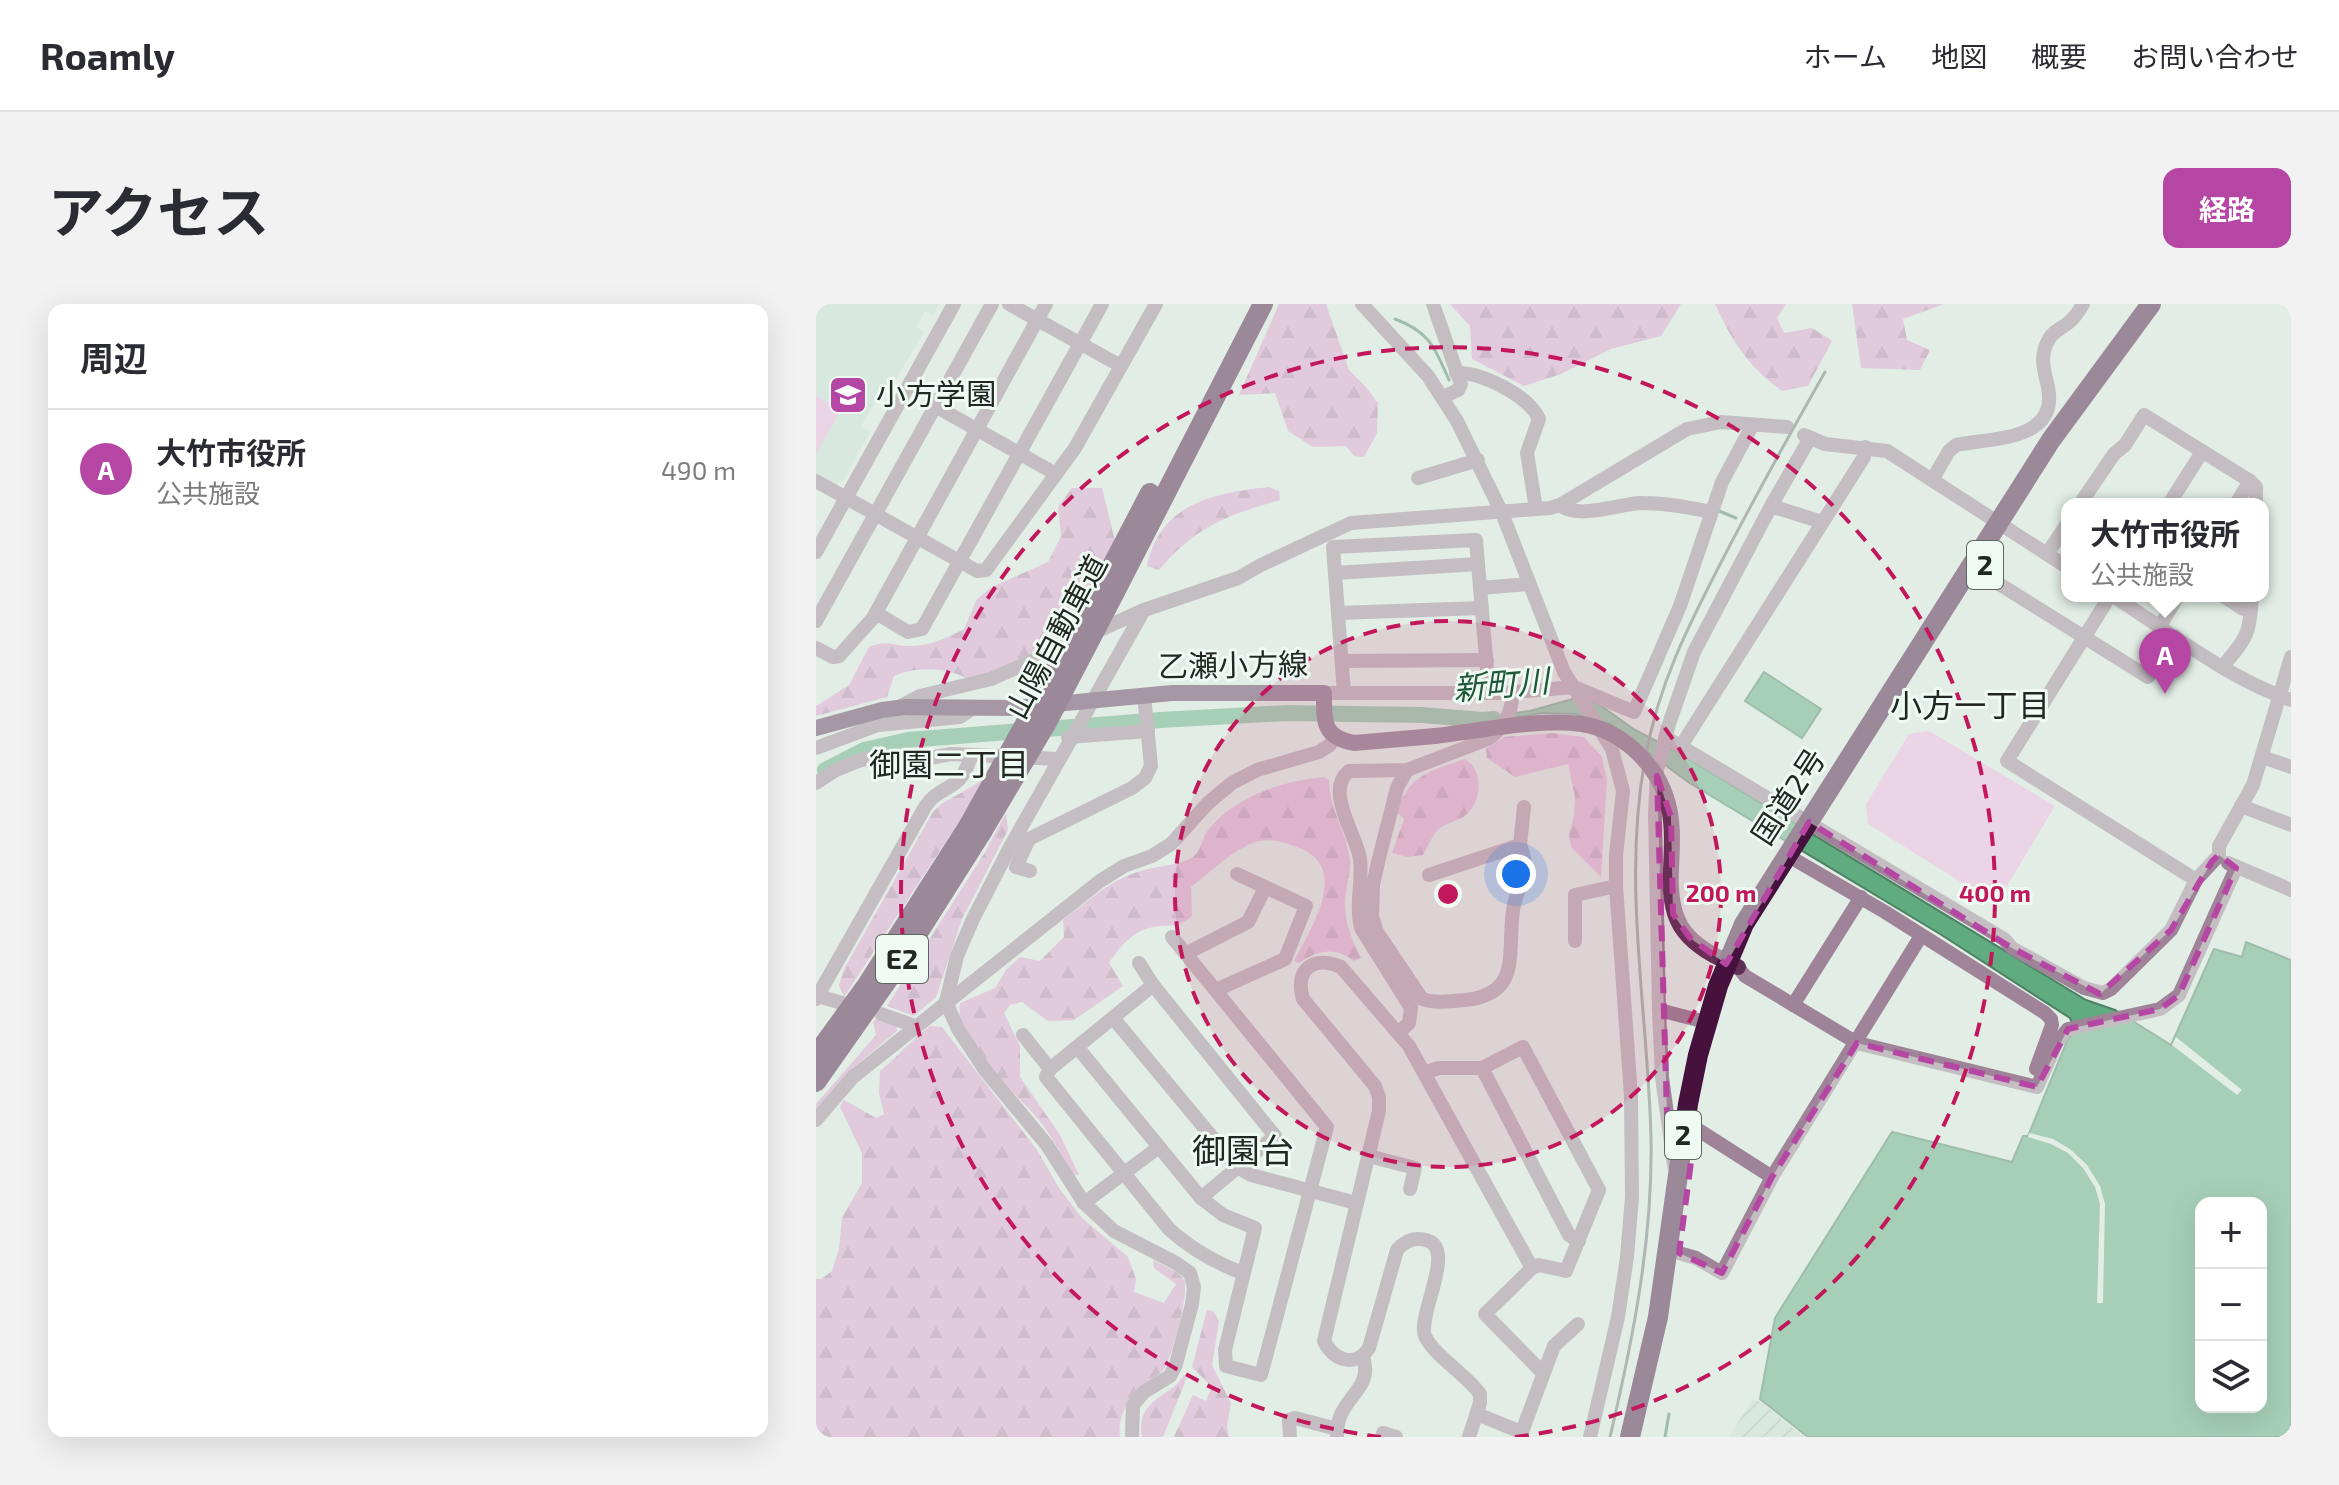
<!DOCTYPE html>
<html lang="ja">
<meta charset="utf-8">
<style>
:root{--surface:#fff;--page:#f2f2f3;--text:#2b2b33;--muted:#7c7c81;--line:#e1e1e2;--accent:#b646a3}
body{margin:0;font-family:"Exo 2","Noto Sans JP",sans-serif;background:var(--page);color:var(--text)}
.controls{position:absolute;right:24px;bottom:24px;display:grid;overflow:hidden;border-radius:16px;box-shadow:0 8px 32px #0002}
.controls button{width:72px;height:72px;display:grid;place-items:center;padding:0;border:0;border-bottom:2px solid var(--line);background:var(--surface);color:var(--text);font:40px sans-serif}
.you{position:absolute;left:700px;top:570px;width:28px;height:28px;margin:-20px;border:6px solid #fff;border-radius:50%;background:#1a73e8;box-shadow:0 0 0 12px #1a73e833}
.badge{display:grid;place-items:center;width:52px;height:52px;border-radius:50%;background:var(--accent);color:#fff;font-size:26px;font-weight:700}
.pin{position:absolute;translate:-50% -66px;filter:drop-shadow(0 2px 4px #0008)}
.pin::after{content:'';position:absolute;top:42px;width:28px;height:24px;background:inherit;clip-path:polygon(0 0,100% 0,50% 100%)}
.popup{position:absolute;left:1245px;top:194px;width:208px;height:104px;box-sizing:border-box;display:grid;place-content:center;border-radius:16px;background:var(--surface);filter:drop-shadow(0 2px 6px #0005);font-size:26px;white-space:nowrap;color:var(--muted)}
.popup b{font-size:30px;color:var(--text)}
.popup::after{content:'';position:absolute;left:50%;top:100%;margin-left:-16px;border:16px solid transparent;border-top-color:var(--surface)}
.list{margin:0;padding:0;list-style:none}
h2{display:flex;justify-content:space-between;align-items:center;height:104px;margin:0;padding:0 32px;font-size:34px}
h2 small{font-size:26px;font-weight:400;color:var(--muted)}
.list li{display:grid;grid-template-columns:52px 1fr auto;gap:24px;align-items:center;box-sizing:border-box;height:120px;padding:0 32px;border-top:2px solid var(--line)}
.list b{display:block;font-size:30px;white-space:nowrap}
.list p{margin:0;font-size:26px;white-space:nowrap;color:var(--muted)}
.list em{font-size:26px;font-style:normal;color:var(--muted)}
.icon{flex:none;width:44px;height:44px;fill:none;stroke:currentColor;stroke-width:2;stroke-linecap:round;stroke-linejoin:round}
.map{position:relative;flex:none;width:1475px;height:1133px;overflow:hidden;border-radius:16px}
header{display:flex;align-items:center;gap:48px;box-sizing:border-box;height:112px;padding:0 40px;background:var(--surface);border-bottom:2px solid var(--line)}
header strong{font-size:38px}
nav{display:flex;gap:44px;margin-inline-start:auto;font-size:28px}
.intro{display:flex;align-items:center;justify-content:space-between;box-sizing:border-box;height:192px;padding:0 48px}
h1{margin:0;font-size:56px}
.button{padding:20px 36px;border-radius:16px;background:var(--accent);color:#fff;font-size:28px;font-weight:700}
main{display:flex;gap:48px;padding:0 48px}
aside{flex:1;background:var(--surface);border-radius:16px;box-shadow:0 8px 32px #0002}
.map>svg:first-child{display:block}
</style>
<header>
<strong>Roamly</strong>
<nav><a>ホーム</a><a>地図</a><a>概要</a><a>お問い合わせ</a></nav>
</header>
<div class="intro"><h1>アクセス</h1><a class="button">経路</a></div>
<main>
<aside>
<h2>周辺<small></small></h2>
<ul class="list">
<li><span class="badge">A</span><div><b>大竹市役所</b><p>公共施設</p></div><em>490 m</em></li>
</ul>
</aside>
<div class="map">
<svg width="1475" height="1133" viewBox="0 0 1475 1133">
<defs>
<pattern id="industrial-furrows" width="10" height="10" patternUnits="userSpaceOnUse" patternTransform="scale(2)"><rect width="10" height="10" fill="#cee2d5"/><path d="M-1 1l2-2M0 10L10 0M9 11l2-2" fill="none" stroke="#b1c2b7"/></pattern>
<pattern id="forest-firs" width="22" height="20" patternUnits="userSpaceOnUse" patternTransform="scale(2)"><rect width="22" height="20" fill="#e0a0d1"/><path d="M5 1l3.5 6h-7zM16 11l3.5 6h-7z" fill="#b582a9"/></pattern>
</defs>
<rect width="100%" height="100%" fill="#e1ede5"/>
<polygon fill="#cee2d5" points="0,0 123,0 117,11 109,7 100,23 108,27 106,31 78,79 73,77 45,122 54,128 27,177 15,181 0,173"/>
<polygon fill="url(#industrial-furrows)" points="936,1096 944,1097 988,1133 913,1133"/>
<g fill="url(#forest-firs)">
<polygon points="463,0 510,0 533,66 549,82 562,99 561,129 548,153 538,152 530,142 497,143 472,127 459,89 423,91"/>
<polygon points="634,0 865,0 845,32 795,45 745,70 708,82 656,55 654,22"/>
<path d="M 899,0 L 970,0 L 961,14 L 968,29 L 996,24 L 1016,37 L 992,82 L 966,87 C 930,60 918,40 899,0 Z"/>
<polygon points="1036,0 1128,0 1087,15 1091,36 1114,46 1104,66 1045,64"/>
<path d="M 453,183 L 463,187 L 464,196 C 411,211 379,223 343,266 L 331,262 C 344,199 398,189 453,183 Z"/>
<path d="M 256,184 L 286,184 L 300,241 L 258,326 L 177,370 L 153,376 C 134,363 99,362 78,372 L 71,393 L 0,412 L 0,402 L 33,381 L 53,343 C 71,336 73,341 91,342 C 111,343 131,334 148,325 L 161,295 L 176,283 L 232,258 L 245,232 L 242,203 Z"/>
<polygon points="736,429 768,433 786,453 791,476 785,573 755,543 753,530 758,512 759,493 752,460 699,473 671,454 670,445 688,433"/>
<path d="M 649,455 C 668,466 666,496 651,510 C 644,517 632,518 624,524 C 617,529 612,543 607,551 L 591,553 L 576,549 L 588,515 L 581,508 C 593,470 615,467 649,455 Z"/>
<polygon points="175,462 146,518 140,522 28,693 23,681 28,665 117,508 125,500 162,479"/>
<path d="M 509,473 L 513,476 C 513,505 531,528 534,556 C 535,570 529,585 529,600 C 529,620 536,636 545,654 L 538,657 C 519,642 502,646 483,659 L 478,657 C 496,623 537,560 478,542 C 461,536 448,533 430,542 C 410,552 392,570 375,583 L 376,612 C 359,626 353,619 333,624 C 316,628 302,645 293,659 L 307,682 L 258,716 L 232,717 L 206,698 L 194,701 L 188,709 L 204,742 L 204,773 L 244,831 L 263,871 L 257,870 C 246,852 236,832 223,816 C 200,788 137,738 144,699 L 179,684 L 190,666 L 204,653 L 224,657 L 248,633 L 247,616 C 271,598 295,575 325,567 C 340,562 359,562 373,555 C 386,550 385,534 393,525 C 419,492 469,476 509,473 Z"/>
<polygon points="190,509 192,526 146,615 120,693 98,712 71,702 169,548"/>
<polygon points="62,713 80,719 81,727 38,763 0,808 0,800 60,731 57,718"/>
<path d="M 114,722 L 126,723 L 221,846 L 243,884 L 266,914 L 312,953 L 320,975 L 318,988 L 348,999 L 360,980 L 338,964 L 337,956 C 348,962 362,966 368,976 C 374,987 356,1053 348,1065 C 344,1071 334,1075 329,1080 C 313,1094 301,1111 304,1133 L 0,1133 L 0,975 L 5,975 L 16,967 L 23,945 L 26,914 L 46,879 L 46,849 L 24,803 L 28,796 L 60,814 L 68,810 L 63,789 L 64,767 C 82,753 95,736 114,722 Z"/>
<polygon points="391,1006 397,1007 403,1017 396,1061 415,1099 411,1122 413,1133 358,1133 377,1091 390,1097 396,1083 376,1063"/>
<path d="M 368,1071 L 371,1073 L 347,1133 L 326,1133 C 320,1093 354,1095 368,1071 Z"/>
</g>
<g fill="#f6b7e7">
<polygon points="0,92 25,106 0,150"/>
<polygon points="1113,427 1239,502 1180,600 1052,520 1050,500 1093,430"/>
</g>
<g fill="#60ab80" stroke="#4d8364" stroke-width="2" fill-rule="evenodd">
<polygon points="948,368 1005,405 986,434 929,397"/>
<path d="M 760,394 L 781,399 L 819,426 L 856,445 L 1270,696 L 1299,706 L 1355,741 L 1398,645 L 1426,653 L 1430,638 L 1475,656 L 1475,1133 L 992,1133 L 944,1095 L 959,1014 L 1076,828 L 1196,858 L 1207,832 L 1212,832 L 1251,737 L 1259,726 L 1254,714 L 1124,630 L 872,478 L 794,420 L 758,410 L 727,409 L 668,418 L 656,415 L 714,407 ZM 1385,899 L 1445,899 L 1445,1103 L 1385,1103 Z"/>
</g>
<g fill="#e1ede5">
<polygon points="1360,733 1426,786 1421,791 1356,741"/>
<polygon points="1213,829 1237,835 1254,845 1271,861 1284,882 1289,900 1287,999 1281,999 1284,900 1279,883 1267,864 1252,849 1235,840 1212,833"/>
</g>
<g fill="none" stroke-linecap="round" stroke-linejoin="round">
<g stroke="#4d8364" stroke-width="3">
<path d="M 579,15 C 614,28 619,44 633,76"/>
<polyline points="903,207 920,214"/>
<polyline points="849,1133 853,1110"/>
</g>
<polyline stroke="#60ab80" stroke-width="16" points="9,466 48,446 92,436 345,416 471,409 606,411 667,416 678,415"/>
<g stroke="#9f8398" stroke-width="14">
<polyline points="193,0 305,62"/>
<polyline points="546,0 612,72 641,117 686,209 748,368 796,445 807,487 800,551 800,582 815,792 816,893 811,953 802,1013 774,1133"/>
<polyline points="617,0 645,80 642,86 627,93"/>
<path d="M 640,69 C 666,68 713,92 723,115 L 711,149 L 720,205"/>
<polyline points="119,102 240,170"/>
<polyline points="988,131 1009,140 1071,147 1251,263"/>
<polyline points="602,174 662,156"/>
<path d="M 1116,176 L 1133,147 L 1140,141 C 1173,134 1243,138 1232,83 C 1228,66 1223,52 1233,35 C 1237,27 1245,25 1252,19 C 1259,14 1263,7 1267,0"/>
<polyline points="0,177 161,267 170,266 259,144 340,0"/>
<polyline points="1264,200 1298,150 1309,141 1328,111 1434,177 1440,183 1440,200"/>
<polyline points="1353,200 1386,148"/>
<polyline points="1420,200 1434,177"/>
<path d="M 744,201 C 761,216 803,200 825,199 C 849,199 872,203 895,208"/>
<polyline points="955,202 1006,218"/>
<polyline points="0,248 138,0"/>
<polyline points="1231,250 1251,220"/>
<polyline points="1164,268 1332,373 1359,332"/>
<polyline points="519,269 662,260"/>
<polyline points="664,284 712,280"/>
<polyline points="1294,292 1191,457 1380,576"/>
<path d="M 1297,292 C 1354,328 1411,374 1475,396"/>
<polyline points="1407,292 1427,305 1435,305"/>
<polyline points="60,309 92,328 106,325 286,0"/>
<polyline points="522,309 666,304"/>
<polyline points="0,317 176,0"/>
<polyline points="1344,322 1362,292"/>
<polyline points="275,330 328,306 422,274 445,261 535,219 734,204 744,201 871,125 905,118 971,123"/>
<polyline points="0,344 17,353 23,352 57,314 230,0"/>
<polyline points="526,357 671,356"/>
<path d="M 1407,362 C 1431,334 1434,330 1436,292"/>
<polyline points="508,389 686,389 758,383 818,408 864,302 906,178 936,122"/>
<polyline points="528,389 517,243 660,236 673,389"/>
<polyline points="81,404 104,392 175,375 252,341"/>
<polyline points="252,433 332,427"/>
<polyline points="849,433 1188,635 1196,644 1268,684 1287,689 1295,685 1355,626 1380,576 1403,551 1403,542 1437,481 1475,353"/>
<polyline points="865,442 1048,153 1049,143"/>
<polyline points="0,444 62,421 144,413 159,403"/>
<polyline points="1446,453 1475,463"/>
<path d="M 591,466 L 581,484 L 563,554 L 557,581 L 556,612 L 561,628 L 606,695 C 620,700 634,697 649,696 C 706,690 691,650 697,606 C 702,575 717,576 704,541 L 613,571"/>
<polyline points="0,479 20,466 45,456 68,452 103,456 135,450 243,455"/>
<polyline points="1425,502 1475,521"/>
<polyline points="704,541 708,503"/>
<polyline points="981,557 1069,608 1229,709 1235,715 1236,721 1220,765"/>
<polyline points="1412,559 1475,586"/>
<polyline points="214,567 200,563 213,535 316,484 329,474 335,462 328,391"/>
<polyline points="759,637 759,591 800,582"/>
<polyline points="371,649 432,618 449,584"/>
<polyline points="323,659 337,681 459,832 385,894"/>
<polyline points="922,663 929,672 1041,739 1221,783 1241,738 1252,725 1344,705 1363,691 1420,564"/>
<path d="M 337,681 L 234,765 L 230,773 L 353,925 C 375,945 398,958 426,969"/>
<polyline points="400,686 469,655 490,602 421,570"/>
<polyline points="2,692 26,699"/>
<path d="M 0,695 L 109,503 C 124,479 145,490 155,451"/>
<polyline points="977,701 1045,593"/>
<polyline points="843,706 890,718"/>
<polyline points="65,710 99,722"/>
<polyline points="298,715 421,863 435,871 540,899"/>
<path d="M 582,729 L 593,719 L 595,704 L 545,624 C 539,600 547,579 544,555 C 541,531 508,487 533,467 L 591,466 L 672,435 C 687,426 697,407 696,389"/>
<polyline points="207,731 234,765"/>
<polyline points="262,744 385,894 407,911 439,924 409,1046 410,1062 445,1071 511,823 356,633"/>
<polyline points="666,764 753,931 763,937"/>
<polyline points="610,768 623,764 666,764 707,743 783,886 750,967 723,961 716,964 669,1010 726,1068"/>
<polyline points="862,813 956,873"/>
<polyline points="0,816 37,773 284,577 308,562 336,552 355,540 392,499 416,479 441,466 503,448 514,441 518,432"/>
<polyline points="553,852 599,864 594,885"/>
<polyline points="858,861 846,773 843,706 839,511 841,466 853,420 878,348 955,202 994,134"/>
<polyline points="268,899 343,843"/>
<polyline points="863,949 880,954 906,969 956,873 1105,632"/>
<polyline points="661,1110 705,1128"/>
<polyline points="567,1129 580,1133"/>
<polyline points="316,1133 317,1101 328,1088 354,1072 360,1060 376,1000 378,983 374,969 360,959 298,927 268,899 231,841 169,766 142,725 130,698 141,652 157,615 193,545 328,306"/>
<polyline points="474,1133 473,1116 479,1114 521,1125"/>
<path d="M 521,1133 C 519,1093 559,1088 547,1053"/>
<path d="M 653,1133 L 664,1099 L 664,1090 C 650,1070 619,1053 609,1032 C 600,1009 648,935 602,935 C 593,935 587,939 581,946 L 553,1044 C 540,1064 518,1057 508,1037 L 563,807 L 563,793 L 559,782 L 487,695 C 478,665 498,651 525,663 L 593,742 L 716,964"/>
<polyline points="704,1133 738,1042 762,1020"/>
</g>
<g stroke="#5e3055" stroke-width="16">
<path d="M 0,424 L 66,406 L 90,403 L 197,404 L 356,389 L 508,389 C 508,417 506,433 538,439 L 619,432"/>
<path d="M 855,566 C 852,623 871,640 922,663"/>
</g>
<g stroke="#46113d" stroke-width="20">
<polyline points="286,281 334,189"/>
<polyline points="299,288 447,0"/>
<polyline points="0,751 51,681 153,521"/>
<polyline points="0,778 78,667 166,528"/>
<polyline points="814,1133 842,1013 872,800 882,751 902,682 928,620 1235,136 1335,0"/>
</g>
<path stroke="#6f7772" stroke-width="3" d="M 794,1133 C 817,1035 837,935 835,834 C 832,708 806,581 829,455 C 844,373 876,315 913,243 C 944,184 976,126 1009,68"/>
<path stroke="#5e3055" stroke-width="16" d="M 619,432 C 665,427 721,414 766,420 C 804,426 838,457 850,493 C 858,516 856,542 855,566"/>
<g stroke="#46113d" stroke-width="20">
<polyline points="153,521 286,281"/>
<polyline points="166,528 230,420 299,288"/>
</g>
</g>
<path d="M0 0H1475V1133H0ZM 841,472 L 855,513 L 857,610 L 874,634 L 910,660 L 993,518 L 1196,644 L 1284,690 L 1355,626 L 1396,557 L 1403,551 L 1420,564 L 1363,691 L 1344,705 L 1252,725 L 1221,783 L 1041,739 L 956,873 L 906,969 L 863,949 L 880,820 L 851,811 Z" fill="#e1ede5" fill-opacity=".55" fill-rule="evenodd"/>
<path fill="none" stroke="#b646a3" stroke-width="6" stroke-dasharray="16 10" stroke-linejoin="round" d="M 841,472 L 855,513 L 857,610 L 874,634 L 910,660 L 993,518 L 1196,644 L 1284,690 L 1355,626 L 1396,557 L 1403,551 L 1420,564 L 1363,691 L 1344,705 L 1252,725 L 1221,783 L 1041,739 L 956,873 L 906,969 L 863,949 L 880,820 L 851,811 Z"/>
<circle cx="632" cy="590" r="273" fill="#c2185b" fill-opacity=".12"/>
<g fill="none" stroke="#c2185b" stroke-width="4" stroke-dasharray="14 10">
<circle cx="632" cy="590" r="273"/>
<path d="M565 1133A547 547 0 1 1 699 1133"/>
</g>
<defs>
<g id="school-square" transform="scale(2)"><rect x="-9" y="-9" width="18" height="18" rx="4" fill="#b646a3" stroke="#eefaf2"/><path d="M0-5L7-2L0 1L-7-2ZM-4 1L0 2.5L4 1V4Q0 6-4 4Z" fill="#fff"/></g>
</defs>
<g fill-rule="evenodd">
<use href="#school-square" x="32" y="91"/>
</g>
<g text-anchor="middle" stroke-width="6" stroke-linejoin="round" paint-order="stroke">
<g fill="#eefaf2" stroke="#5f6662" stroke-width="2">
<rect x="1151" y="237" width="36" height="48" rx="6"/>
<rect x="60" y="631" width="52" height="48" rx="6"/>
<rect x="849" y="807" width="36" height="48" rx="6"/>
</g>
<g font-size="28" font-weight="bold" fill="#222724">
<text x="1169" y="271">2</text>
<text x="86" y="665">E2</text>
<text x="867" y="841">2</text>
</g>
<g font-size="30" fill="#222724" stroke="#eefaf2" text-anchor="start">
<text x="60" y="101">小方学園</text>
</g>
<g font-size="30" fill="#222724" stroke="#eefaf2">
<text transform="translate(241 333) rotate(-62)" y="10">山陽自動車道</text>
<text transform="translate(417 362) rotate(-1)" y="10">乙瀬小方線</text>
<text transform="translate(973 493) rotate(-57)" y="10">国道2号</text>
</g>
<g font-size="32" font-style="italic" fill="#20583a" stroke="#eefaf2">
<text transform="translate(685 381) rotate(-5)" y="11">新町川</text>
</g>
<g font-size="32" fill="#222724" stroke="#eefaf2">
<text x="1154" y="413">小方一丁目</text>
<text x="133" y="472">御園二丁目</text>
</g>
<g font-size="34" fill="#222724" stroke="#eefaf2">
<text x="427" y="859">御園台</text>
</g>
</g>
<circle cx="632" cy="590" r="12" fill="#c2185b" stroke="#eefaf2" stroke-width="4"/>
<g font-size="24" text-anchor="middle" font-weight="bold" fill="#c2185b" stroke="#eefaf2" stroke-width="6" stroke-linejoin="round" paint-order="stroke">
<text x="905" y="598">200 m</text>
<text x="1179" y="598">400 m</text>
</g>
</svg>
<div class="controls">
<button>+</button>
<button>−</button>
<button><svg class="icon" aria-label="layers" viewBox="0 0 24 24"><path d="M12 4l9 5-9 5-9-5zM3 14l9 5 9-5"/></svg></button>
</div>
<div class="you"></div>
<div class="pin badge" style="left:1349px;top:390px">A</div>
<div class="popup"><b>大竹市役所</b>公共施設</div>
</div>
</main>
